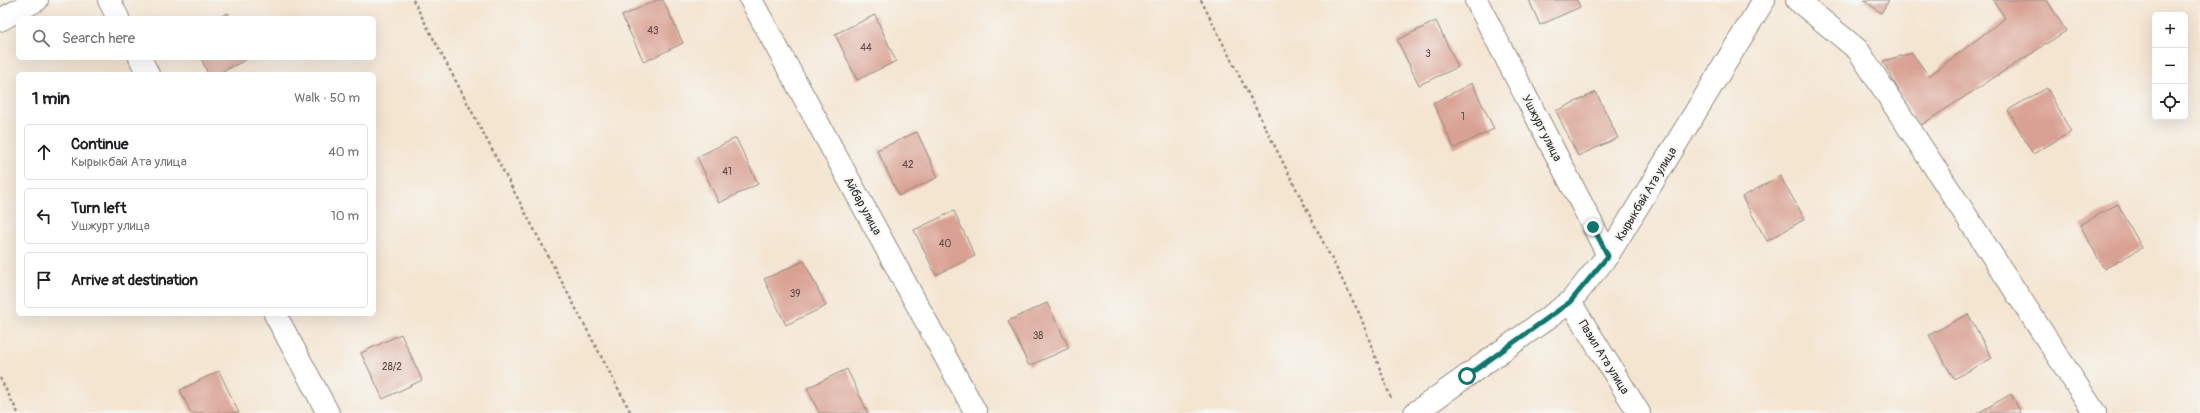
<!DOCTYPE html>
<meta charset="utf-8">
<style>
:root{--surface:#fff;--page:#f2f2f2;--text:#202124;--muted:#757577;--line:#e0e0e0}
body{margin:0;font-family:Pangolin,sans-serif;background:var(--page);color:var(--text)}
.controls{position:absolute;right:12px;top:12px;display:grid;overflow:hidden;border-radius:6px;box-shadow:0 4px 16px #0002}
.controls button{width:36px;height:36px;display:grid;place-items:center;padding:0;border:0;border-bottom:1px solid var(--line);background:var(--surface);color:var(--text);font:20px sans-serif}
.stop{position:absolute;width:12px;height:12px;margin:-9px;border:3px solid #0f766e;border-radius:50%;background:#fff}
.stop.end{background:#0f766e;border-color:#fff;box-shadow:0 1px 4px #0008}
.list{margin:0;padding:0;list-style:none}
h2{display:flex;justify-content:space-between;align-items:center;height:52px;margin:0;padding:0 16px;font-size:17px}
h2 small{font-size:13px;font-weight:400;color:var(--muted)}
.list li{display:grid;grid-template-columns:26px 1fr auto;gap:12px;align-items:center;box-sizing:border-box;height:56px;margin:0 8px 8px;padding:0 8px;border:1px solid var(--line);border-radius:6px}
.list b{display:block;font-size:15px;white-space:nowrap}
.list p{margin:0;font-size:13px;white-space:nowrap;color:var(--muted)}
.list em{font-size:13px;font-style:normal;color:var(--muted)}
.icon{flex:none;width:22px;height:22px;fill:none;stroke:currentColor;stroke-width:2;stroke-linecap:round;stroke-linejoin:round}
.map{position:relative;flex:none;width:2200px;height:413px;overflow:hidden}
.search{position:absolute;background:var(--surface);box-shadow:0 4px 16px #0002;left:16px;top:16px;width:360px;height:44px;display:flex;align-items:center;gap:10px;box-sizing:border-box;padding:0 14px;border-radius:6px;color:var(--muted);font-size:15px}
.panel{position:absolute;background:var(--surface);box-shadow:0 4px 16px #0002;left:16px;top:72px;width:360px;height:244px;border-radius:6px}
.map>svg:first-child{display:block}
</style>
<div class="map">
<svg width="2200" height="413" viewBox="0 0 2200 413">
<rect width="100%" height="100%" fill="#f6f6f2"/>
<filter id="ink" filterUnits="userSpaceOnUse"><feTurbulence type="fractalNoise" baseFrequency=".025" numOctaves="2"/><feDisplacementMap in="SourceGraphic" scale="8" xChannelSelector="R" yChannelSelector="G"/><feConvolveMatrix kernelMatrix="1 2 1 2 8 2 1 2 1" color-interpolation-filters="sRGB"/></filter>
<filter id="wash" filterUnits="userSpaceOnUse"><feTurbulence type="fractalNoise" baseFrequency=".012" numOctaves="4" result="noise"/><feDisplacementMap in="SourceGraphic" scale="16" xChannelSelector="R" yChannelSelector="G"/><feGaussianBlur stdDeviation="0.9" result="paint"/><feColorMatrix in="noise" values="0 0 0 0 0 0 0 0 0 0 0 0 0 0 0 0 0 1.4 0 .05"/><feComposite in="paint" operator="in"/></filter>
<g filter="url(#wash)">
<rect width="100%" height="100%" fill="#f4e5d1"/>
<g id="blocks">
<g fill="#d9a193">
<polygon points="657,0 663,0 683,43 644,62 622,16"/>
<polygon points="1529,0 1577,0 1580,7 1540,25"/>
<polygon points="1864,0 1889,0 1881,13"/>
<polygon points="1993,0 2047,0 2066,31 1918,127 1883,61 1912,53 1929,76 2005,18"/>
<polygon points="228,13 230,18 217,18"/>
<polygon points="875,15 896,61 857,80 835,34"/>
<polygon points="1436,21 1458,67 1419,85 1397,40"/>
<polygon points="201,58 250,58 217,74 208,74"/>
<polygon points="1472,83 1494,129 1454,148 1433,103"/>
<polygon points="2047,88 2071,132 2033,154 2008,110"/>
<polygon points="1596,92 1618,138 1578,156 1556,111"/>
<polygon points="917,132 938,177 899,196 877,150"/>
<polygon points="736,138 758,184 719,203 697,157"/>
<polygon points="1780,176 1805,219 1767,241 1742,197"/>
<polygon points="2118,204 2142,248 2104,269 2080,225"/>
<polygon points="954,211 975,256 936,275 914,230"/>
<polygon points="804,261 826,306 786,325 764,279"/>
<polygon points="1047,303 1069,348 1029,366 1008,321"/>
<polygon points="1968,314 1992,358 1954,379 1929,335"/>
<polygon points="401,334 422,380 383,399 361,353"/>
<polygon points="847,369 868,413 819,413 807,388"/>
<polygon points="219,371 239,413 191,413 180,390"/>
<polygon points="2011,394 2021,413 1978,413"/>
</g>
</g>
</g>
<g filter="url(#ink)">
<use href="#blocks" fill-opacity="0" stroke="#90887e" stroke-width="1"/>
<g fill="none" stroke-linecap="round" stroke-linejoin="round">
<g stroke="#90887e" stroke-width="24">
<g id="minor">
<polyline points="109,0 118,18"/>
<polyline points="751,0 976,413"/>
<polyline points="1476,0 1608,255"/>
<polyline points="1797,0 1858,50 2095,413"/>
<polyline points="0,20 37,0"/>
<polyline points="140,58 148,74"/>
<polyline points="1570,302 1639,413"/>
<polyline points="275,314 328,413"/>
<polyline points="1415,413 1570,302 1608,255 1764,0"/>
</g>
</g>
<g stroke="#90887e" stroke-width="2.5" stroke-dasharray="3 3" stroke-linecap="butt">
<polyline points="413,0 631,413"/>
<polyline points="1201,0 1360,315 1391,399"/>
<polyline points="0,378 18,413"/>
</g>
<use href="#minor" stroke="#fff" stroke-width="22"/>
</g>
</g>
<g fill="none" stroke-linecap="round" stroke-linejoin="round" filter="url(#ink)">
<polyline stroke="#0f766e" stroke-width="5" points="1467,376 1570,302 1608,256 1593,227"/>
</g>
<g text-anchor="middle" stroke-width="4" stroke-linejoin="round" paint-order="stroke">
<g font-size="10" fill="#564845">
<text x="653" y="34">43</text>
<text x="866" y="51">44</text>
<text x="1428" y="57">3</text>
<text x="1463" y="120">1</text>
<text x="908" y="168">42</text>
<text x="727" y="175">41</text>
<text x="945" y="247">40</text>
<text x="795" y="297">39</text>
<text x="1038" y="339">38</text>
<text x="392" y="370">28/2</text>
</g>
<g font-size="12" fill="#2b2b2b" stroke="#f6f6f2">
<text transform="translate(1542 128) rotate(63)" y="4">Ушжурт улица</text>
<text transform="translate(1646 194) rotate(-59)" y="4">Кырыкбай Ата улица</text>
<text transform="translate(863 206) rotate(61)" y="4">Айбар улица</text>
<text transform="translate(1604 357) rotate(58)" y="4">Пазил Ата улица</text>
</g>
</g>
</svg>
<div class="controls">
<button>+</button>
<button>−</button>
<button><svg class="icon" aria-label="locate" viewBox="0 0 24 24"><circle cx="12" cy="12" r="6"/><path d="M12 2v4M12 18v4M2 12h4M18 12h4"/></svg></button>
</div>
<div class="stop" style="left:1467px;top:376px"></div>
<div class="stop end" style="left:1593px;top:227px"></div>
<div class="search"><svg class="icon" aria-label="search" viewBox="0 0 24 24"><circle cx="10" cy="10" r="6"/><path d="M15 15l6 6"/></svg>Search here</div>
<section class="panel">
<h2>1 min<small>Walk · 50 m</small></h2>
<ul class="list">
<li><svg class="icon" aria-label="ahead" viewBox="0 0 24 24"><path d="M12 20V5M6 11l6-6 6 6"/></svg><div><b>Continue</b><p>Кырыкбай Ата улица</p></div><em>40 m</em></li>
<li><svg class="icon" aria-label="left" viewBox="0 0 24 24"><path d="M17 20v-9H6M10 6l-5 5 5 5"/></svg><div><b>Turn left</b><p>Ушжурт улица</p></div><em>10 m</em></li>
<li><svg class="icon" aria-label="arrive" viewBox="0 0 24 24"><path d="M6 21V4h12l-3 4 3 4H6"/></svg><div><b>Arrive at destination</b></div></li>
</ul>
</section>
</div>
